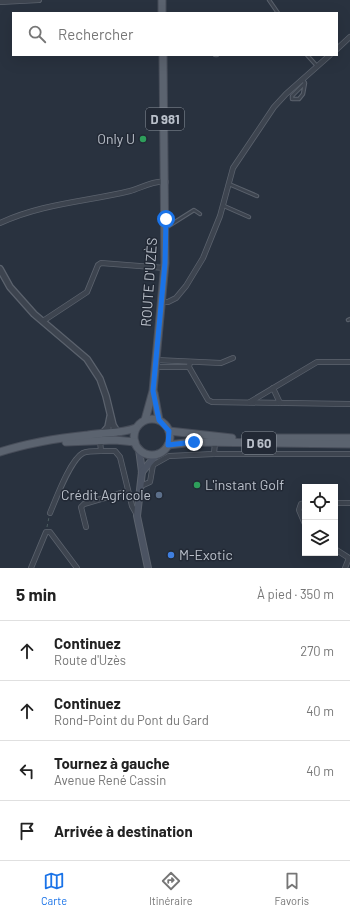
<!DOCTYPE html>
<html lang="fr">
<meta charset="utf-8">
<style>
:root{--surface:#fff;--page:#f6f6f6;--text:#222;--muted:#767676;--line:#e0e0e0;--accent:#1a73e8}
body{margin:0;font-family:Barlow,sans-serif;background:var(--page);color:var(--text)}
.controls{position:absolute;right:12px;bottom:12px;display:grid;overflow:hidden;border-radius:0px;box-shadow:0 4px 16px #0002}
.controls button{width:36px;height:36px;display:grid;place-items:center;padding:0;border:0;border-bottom:1px solid var(--line);background:var(--surface);color:var(--text);font:20px sans-serif}
.stop{position:absolute;width:12px;height:12px;margin:-9px;border:3px solid #1a73e8;border-radius:50%;background:#fff}
.stop.end{background:#1a73e8;border-color:#fff;box-shadow:0 1px 4px #0008}
.list{margin:0;padding:0;list-style:none}
h2{display:flex;justify-content:space-between;align-items:center;height:52px;margin:0;padding:0 16px;font-size:17px}
h2 small{font-size:13px;font-weight:400;color:var(--muted)}
.list li{display:grid;grid-template-columns:26px 1fr auto;gap:12px;align-items:center;box-sizing:border-box;height:60px;padding:0 16px;border-top:1px solid var(--line)}
.list b{display:block;font-size:15px;white-space:nowrap}
.list p{margin:0;font-size:13px;white-space:nowrap;color:var(--muted)}
.list em{font-size:13px;font-style:normal;color:var(--muted)}
.icon{flex:none;width:22px;height:22px;fill:none;stroke:currentColor;stroke-width:2;stroke-linecap:round;stroke-linejoin:round}
.map{position:relative;flex:none;width:350px;height:568px;overflow:hidden}
.search{position:absolute;background:var(--surface);box-shadow:0 4px 16px #0002;left:12px;right:12px;top:12px;height:44px;display:flex;align-items:center;gap:10px;box-sizing:border-box;padding:0 14px;border-radius:0px;color:var(--muted);font-size:15px}
.sheet{height:292px;background:var(--surface)}
nav{display:flex;justify-content:space-around;align-items:center;box-sizing:border-box;height:56px;border-top:1px solid var(--line);background:var(--surface);font-size:11px;color:var(--muted)}
nav a{display:grid;justify-items:center;gap:2px}
nav .on{color:var(--accent)}
.map>svg:first-child{display:block}
</style>
<div class="map">
<svg width="350" height="568" viewBox="0 0 350 568">
<rect width="100%" height="100%" fill="#29323f"/>
<g fill="none" stroke-linecap="round" stroke-linejoin="round">
<g stroke="#5b626d" stroke-width="4.5">
<g id="service">
<polyline points="269,0 278,13"/>
<polyline points="215,55 217,55"/>
<polyline points="307,55 317,66"/>
<polyline points="303,80 305,83 292,96 292,99 299,99 303,94 305,83"/>
<polyline points="229,184 257,196"/>
<polyline points="224,206 249,217"/>
<polyline points="167,227 194,210 200,214"/>
<polyline points="348,320 350,319"/>
</g>
</g>
<g stroke="#5b626d" stroke-width="6">
<g id="minor">
<polyline points="0,2 39,0"/>
<polyline points="337,49 350,37"/>
<path d="M 0,223 C 44,203 85,202 130,191 C 141,188 154,180 166,182"/>
<polyline points="162,302 168,302 176,298 186,286 203,258 220,216 233,168 274,107 286,94 330,55"/>
<polyline points="43,321 87,292 98,265 101,263 165,268"/>
<polyline points="156,360 221,363 233,358"/>
<polyline points="190,362 189,367 208,400 212,402 350,404"/>
<polyline points="155,367 189,367"/>
<polyline points="273,388 280,403"/>
<polyline points="250,402 317,362 350,362"/>
<polyline points="100,441 101,451 115,451 120,457 132,506 137,515"/>
<polyline points="215,442 214,454 350,454"/>
<polyline points="141,486 150,482 153,465 169,456 214,454"/>
<polyline points="305,503 301,504 299,510 305,524"/>
<polyline points="335,503 350,503"/>
<path d="M 50,513 C 56,499 70,460 83,453 C 87,451 95,451 101,451"/>
<polyline points="86,527 81,507 84,504 128,491"/>
<polyline points="335,549 349,558 345,568"/>
<polyline points="31,568 46,532 50,532 77,568"/>
</g>
</g>
<g stroke="#5b626d" stroke-width="8">
<g id="tertiary">
<polyline points="0,269 10,287 34,314 87,359 100,379 106,396 113,425 118,433"/>
<polyline points="102,434 108,427 110,417"/>
</g>
</g>
<g stroke="#5b626d" stroke-width="8">
<g id="secondary">
<polyline points="139,449 142,472 137,516 148,568"/>
<polyline points="142,472 157,454"/>
</g>
</g>
<g stroke="#474d59" stroke-width="9">
<g id="primary">
<polyline points="162,0 162,13"/>
<polyline points="154,393 159,420"/>
<circle cx="152" cy="437" r="18"/>
<polyline points="145,420 153,391 165,263 163,55"/>
<polyline points="169,431 232,438"/>
<polyline points="275,438 350,438"/>
<polyline points="66,442 115,440 135,442"/>
<polyline points="168,445 194,442 350,444"/>
<path d="M 0,452 C 28,443 59,438 88,435 C 105,432 120,434 136,428"/>
</g>
</g>
<polyline stroke="#4b5c5f" stroke-width="1" stroke-dasharray="3 3" stroke-linecap="butt" points="47,527 49,517"/>
<use href="#service" stroke="#3d444f" stroke-width="2.5"/>
<use href="#minor" stroke="#3d444f" stroke-width="4.5"/>
<use href="#tertiary" stroke="#3d444f" stroke-width="5.5"/>
<use href="#secondary" stroke="#4b5362" stroke-width="6"/>
<use href="#primary" stroke="#5b636f" stroke-width="7"/>
</g>
<g fill="none" stroke-linecap="round" stroke-linejoin="round">
<polyline stroke="#1a73e8" stroke-width="5" points="166,219 165,263 153,391 159,420 169,431 168,445 194,442"/>
</g>
<g fill="#2e9e5b" stroke="#222935" stroke-width="1.5">
<circle cx="143" cy="139" r="4"/>
<circle cx="197" cy="485" r="4"/>
</g>
<circle fill="#5c6f8a" stroke="#222935" stroke-width="1.5" cx="159" cy="495" r="4"/>
<circle fill="#3f7fe0" stroke="#222935" stroke-width="1.5" cx="171" cy="555" r="4"/>
<g text-anchor="middle" stroke-width="3" stroke-linejoin="round" paint-order="stroke">
<g fill="#222935" stroke="#8c939d" stroke-width="1">
<rect x="146" y="108" width="38" height="22" rx="3"/>
<rect x="242" y="432" width="34" height="22" rx="3"/>
</g>
<g font-size="13" font-weight="bold" fill="#bac0ca">
<text x="165" y="124">D 981</text>
<text x="259" y="448">D 60</text>
</g>
<g font-size="14" fill="#bac0ca" stroke="#222935" text-anchor="end">
<text x="135" y="144">Only U</text>
<text x="205" y="490" text-anchor="start">L'instant Golf</text>
<text x="151" y="500">Crédit Agricole</text>
<text x="179" y="560" text-anchor="start">M-Exotic</text>
</g>
<g font-size="14" fill="#bac0ca" stroke="#222935">
<text transform="translate(149 282) rotate(-86)" y="5">ROUTE D'UZÈS</text>
</g>
</g>
</svg>
<div class="controls">
<button><svg class="icon" aria-label="locate" viewBox="0 0 24 24"><circle cx="12" cy="12" r="6"/><path d="M12 2v4M12 18v4M2 12h4M18 12h4"/></svg></button>
<button><svg class="icon" aria-label="layers" viewBox="0 0 24 24"><path d="M12 4l9 5-9 5-9-5zM3 14l9 5 9-5"/></svg></button>
</div>
<div class="stop" style="left:166px;top:219px"></div>
<div class="stop end" style="left:194px;top:442px"></div>
<div class="search"><svg class="icon" aria-label="search" viewBox="0 0 24 24"><circle cx="10" cy="10" r="6"/><path d="M15 15l6 6"/></svg>Rechercher</div>
</div>
<section class="sheet">
<h2>5 min<small>À pied · 350 m</small></h2>
<ul class="list">
<li><svg class="icon" aria-label="ahead" viewBox="0 0 24 24"><path d="M12 20V5M6 11l6-6 6 6"/></svg><div><b>Continuez</b><p>Route d'Uzès</p></div><em>270 m</em></li>
<li><svg class="icon" aria-label="ahead" viewBox="0 0 24 24"><path d="M12 20V5M6 11l6-6 6 6"/></svg><div><b>Continuez</b><p>Rond-Point du Pont du Gard</p></div><em>40 m</em></li>
<li><svg class="icon" aria-label="left" viewBox="0 0 24 24"><path d="M17 20v-9H6M10 6l-5 5 5 5"/></svg><div><b>Tournez à gauche</b><p>Avenue René Cassin</p></div><em>40 m</em></li>
<li><svg class="icon" aria-label="arrive" viewBox="0 0 24 24"><path d="M6 21V4h12l-3 4 3 4H6"/></svg><div><b>Arrivée à destination</b></div></li>
</ul>
</section>
<nav>
<a class="on"><svg class="icon" aria-label="map" viewBox="0 0 24 24"><path d="M3 6l6-2 6 2 6-2v14l-6 2-6-2-6 2zM9 4v14M15 6v14"/></svg>Carte</a>
<a><svg class="icon" aria-label="directions" viewBox="0 0 24 24"><path d="M12 3l9 9-9 9-9-9zM9 14v-3h6M13 9l2 2-2 2"/></svg>Itinéraire</a>
<a><svg class="icon" aria-label="saved" viewBox="0 0 24 24"><path d="M7 4h10v16l-5-4-5 4z"/></svg>Favoris</a>
</nav>
